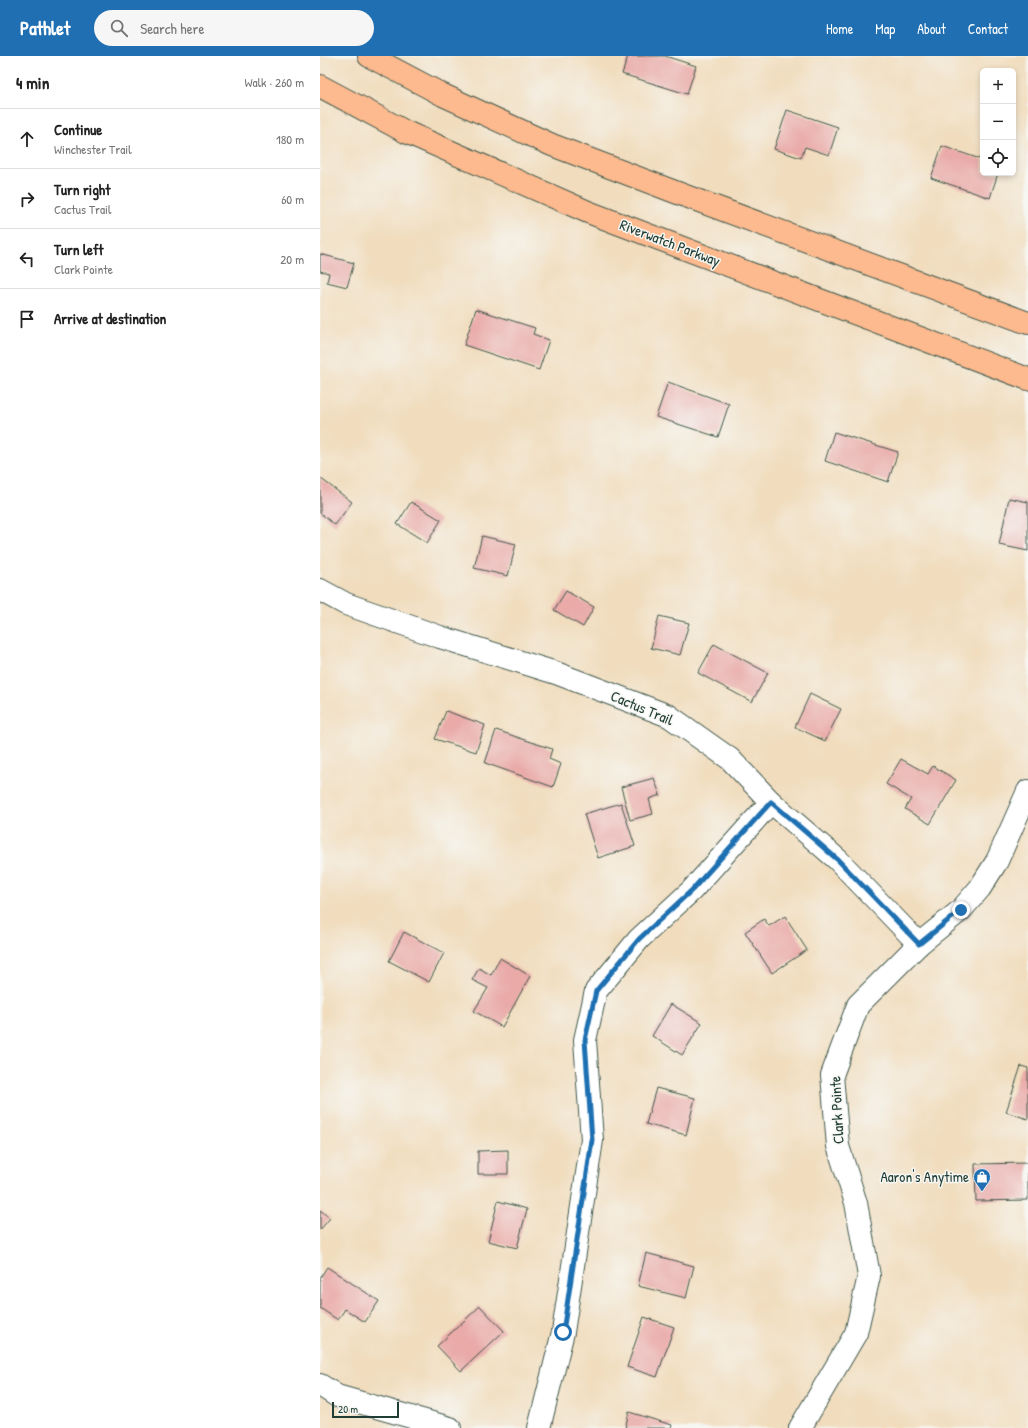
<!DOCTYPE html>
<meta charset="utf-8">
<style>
:root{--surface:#fff;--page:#f6f6f6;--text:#222;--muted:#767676;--line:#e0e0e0;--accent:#1f6fb2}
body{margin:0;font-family:"Patrick Hand",sans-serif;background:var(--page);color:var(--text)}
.controls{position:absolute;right:12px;top:12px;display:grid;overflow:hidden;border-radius:6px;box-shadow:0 2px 6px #0003}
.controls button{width:36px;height:36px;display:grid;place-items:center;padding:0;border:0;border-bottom:1px solid var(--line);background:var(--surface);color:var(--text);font:20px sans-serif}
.scale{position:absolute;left:12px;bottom:10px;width:67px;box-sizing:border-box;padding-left:4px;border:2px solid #1f3d34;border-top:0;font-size:11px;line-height:14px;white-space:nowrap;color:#1f3d34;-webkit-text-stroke:3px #f6f6f2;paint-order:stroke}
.stop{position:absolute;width:12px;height:12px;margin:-9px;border:3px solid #1f6fb2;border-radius:50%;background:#fff}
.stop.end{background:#1f6fb2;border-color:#fff;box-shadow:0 1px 4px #0008}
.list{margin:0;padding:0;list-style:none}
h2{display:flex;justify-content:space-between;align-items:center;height:52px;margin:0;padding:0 16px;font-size:17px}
h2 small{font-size:13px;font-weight:400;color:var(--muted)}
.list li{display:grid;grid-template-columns:26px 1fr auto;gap:12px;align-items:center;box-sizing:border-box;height:60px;padding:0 16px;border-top:1px solid var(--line)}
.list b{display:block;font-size:15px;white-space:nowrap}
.list p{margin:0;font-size:13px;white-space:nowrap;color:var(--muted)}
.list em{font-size:13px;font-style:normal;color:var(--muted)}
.icon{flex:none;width:22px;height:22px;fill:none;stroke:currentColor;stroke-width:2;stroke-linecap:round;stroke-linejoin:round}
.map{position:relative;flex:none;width:708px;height:1372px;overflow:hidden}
header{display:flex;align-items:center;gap:24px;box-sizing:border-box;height:56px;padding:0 20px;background:var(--accent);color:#fff}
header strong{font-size:19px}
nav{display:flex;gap:22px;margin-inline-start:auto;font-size:14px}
.search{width:280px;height:36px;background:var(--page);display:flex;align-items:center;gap:10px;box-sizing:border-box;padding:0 14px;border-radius:22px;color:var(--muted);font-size:15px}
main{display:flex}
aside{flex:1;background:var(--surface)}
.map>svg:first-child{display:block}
</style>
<header>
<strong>Pathlet</strong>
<div class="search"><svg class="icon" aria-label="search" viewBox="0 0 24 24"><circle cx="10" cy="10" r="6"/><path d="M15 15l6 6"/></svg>Search here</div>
<nav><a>Home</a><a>Map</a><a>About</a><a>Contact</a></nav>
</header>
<main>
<aside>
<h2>4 min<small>Walk · 260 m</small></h2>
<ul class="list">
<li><svg class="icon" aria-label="ahead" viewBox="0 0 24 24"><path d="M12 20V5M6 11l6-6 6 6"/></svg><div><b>Continue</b><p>Winchester Trail</p></div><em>180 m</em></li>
<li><svg class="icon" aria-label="right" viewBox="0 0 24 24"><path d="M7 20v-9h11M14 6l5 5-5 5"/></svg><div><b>Turn right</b><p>Cactus Trail</p></div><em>60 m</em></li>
<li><svg class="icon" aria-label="left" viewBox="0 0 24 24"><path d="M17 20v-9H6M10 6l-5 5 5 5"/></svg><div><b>Turn left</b><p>Clark Pointe</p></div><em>20 m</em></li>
<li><svg class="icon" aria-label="arrive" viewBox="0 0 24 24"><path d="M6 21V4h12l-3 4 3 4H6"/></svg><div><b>Arrive at destination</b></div></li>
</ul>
</aside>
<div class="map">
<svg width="708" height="1372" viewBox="0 0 708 1372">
<rect width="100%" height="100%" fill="#f6f6f2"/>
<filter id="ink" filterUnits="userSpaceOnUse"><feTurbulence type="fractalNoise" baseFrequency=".025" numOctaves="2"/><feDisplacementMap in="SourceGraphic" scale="8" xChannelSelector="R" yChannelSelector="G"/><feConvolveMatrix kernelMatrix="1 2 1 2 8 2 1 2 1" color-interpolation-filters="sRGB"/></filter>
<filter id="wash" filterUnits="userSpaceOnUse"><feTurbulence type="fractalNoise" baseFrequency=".012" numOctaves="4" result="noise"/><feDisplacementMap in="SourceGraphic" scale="16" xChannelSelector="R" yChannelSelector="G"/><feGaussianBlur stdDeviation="0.9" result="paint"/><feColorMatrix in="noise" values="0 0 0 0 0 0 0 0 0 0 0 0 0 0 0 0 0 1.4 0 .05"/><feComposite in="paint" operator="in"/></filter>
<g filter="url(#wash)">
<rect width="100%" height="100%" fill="#f1ddbe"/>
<g id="blocks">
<g fill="#e9aaa8">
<polygon points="308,0 345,0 376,10 367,38 302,18"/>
<polygon points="467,54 518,71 509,99 485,91 481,102 454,93"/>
<polygon points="622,90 663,104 663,117 678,117 670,142 611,122"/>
<polygon points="0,198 34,207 27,231 7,226 9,217 0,215"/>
<polygon points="156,253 215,272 213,278 229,284 219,314 144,289"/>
<polygon points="348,326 409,348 398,381 336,361"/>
<polygon points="514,376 578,396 568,426 505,405"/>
<polygon points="0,422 32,446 15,469 0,457"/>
<polygon points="689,442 708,446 708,495 679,489"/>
<polygon points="91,446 121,464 107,487 77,468"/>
<polygon points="162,480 196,488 188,520 154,512"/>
<polygon points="246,535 274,551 263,571 234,554"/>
<polygon points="339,560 369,567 360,599 331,592"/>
<polygon points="394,588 448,617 432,646 378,617"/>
<polygon points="490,638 521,653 505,685 475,671"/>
<polygon points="126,655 165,669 156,696 115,683"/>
<polygon points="176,674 232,693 229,703 241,708 233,731 165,707"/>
<polygon points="581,703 608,718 613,710 636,724 610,768 585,753 591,743 566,728"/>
<polygon points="334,722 340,739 329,743 333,758 310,764 301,731"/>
<polygon points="301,747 315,790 278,802 264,758"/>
<polygon points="465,860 487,894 452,917 425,876 444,863 449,870"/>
<polygon points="84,876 124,897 109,926 69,905"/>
<polygon points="180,902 210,920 182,971 154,955 168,932 152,924 159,912 171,919"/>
<polygon points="351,948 382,967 362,999 332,980"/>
<polygon points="701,1010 708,1012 708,1063 686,1056"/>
<polygon points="336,1032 375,1042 366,1079 326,1068"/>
<polygon points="188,1094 188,1118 158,1118 158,1095"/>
<polygon points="708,1107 708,1144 656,1145 655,1108"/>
<polygon points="178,1145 207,1153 197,1192 168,1185"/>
<polygon points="0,1154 10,1162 0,1174"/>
<polygon points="326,1197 374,1210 366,1242 318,1230"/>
<polygon points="7,1211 59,1245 45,1266 25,1253 18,1264 0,1252 0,1222"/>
<polygon points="160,1250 184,1275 141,1315 117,1290"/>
<polygon points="324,1261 354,1271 337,1321 307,1311"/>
<polygon points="309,1356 352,1369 351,1372 305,1372"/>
</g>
</g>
</g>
<g filter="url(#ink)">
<use href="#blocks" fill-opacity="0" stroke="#3e5549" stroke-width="1"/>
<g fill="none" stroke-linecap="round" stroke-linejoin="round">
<g stroke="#3e5549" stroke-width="24">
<g id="minor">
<polyline points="0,534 26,548 120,581 236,617 349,660 410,703 451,746 518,804 599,888"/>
<polyline points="0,1329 17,1340 130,1372"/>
<polyline points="219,1372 243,1276 272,1084 265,984 276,935 319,883 372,834 451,746"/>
</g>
</g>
<g stroke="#3e5549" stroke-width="24">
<polyline id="tertiary" points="480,1372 536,1277 549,1220 536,1147 518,1090 512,1019 538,949 599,888 641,854 660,832 677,805 708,735"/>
</g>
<g stroke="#3e5549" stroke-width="24">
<g id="primary">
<polyline points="49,0 123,39 232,89 363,139 708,267"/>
<polyline points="0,30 86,76 268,156 708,323"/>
</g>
</g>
<use href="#minor" stroke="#fff" stroke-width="22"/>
<use href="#tertiary" stroke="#fff" stroke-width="22"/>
<use href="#primary" stroke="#fcba8e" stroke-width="22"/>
</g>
</g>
<g fill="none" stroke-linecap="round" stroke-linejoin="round" filter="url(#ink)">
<polyline stroke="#1f6fb2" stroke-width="5" points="243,1276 272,1084 265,984 276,935 319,883 372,834 451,746 518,804 599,888 641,854"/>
</g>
<defs>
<g id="shop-pin" transform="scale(0.9)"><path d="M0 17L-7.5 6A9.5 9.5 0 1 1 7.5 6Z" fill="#1f6fb2" stroke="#f6f6f2"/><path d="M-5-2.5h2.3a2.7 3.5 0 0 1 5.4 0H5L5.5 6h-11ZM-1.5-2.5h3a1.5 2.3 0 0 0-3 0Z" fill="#fff"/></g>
</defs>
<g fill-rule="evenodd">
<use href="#shop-pin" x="662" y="1121"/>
</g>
<g text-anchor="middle" stroke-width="3" stroke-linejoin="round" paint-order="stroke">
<g font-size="15" fill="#1f3d34" stroke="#f6f6f2">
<text transform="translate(350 187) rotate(21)" y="5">Riverwatch Parkway</text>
<text transform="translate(322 652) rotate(23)" y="5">Cactus Trail</text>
<text transform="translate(517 1054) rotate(-93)" y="5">Clark Pointe</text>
</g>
<g font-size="15" fill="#1f3d34" stroke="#f6f6f2" text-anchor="end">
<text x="649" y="1126">Aaron's Anytime</text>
</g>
</g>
</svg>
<div class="controls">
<button>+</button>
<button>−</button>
<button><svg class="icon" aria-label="locate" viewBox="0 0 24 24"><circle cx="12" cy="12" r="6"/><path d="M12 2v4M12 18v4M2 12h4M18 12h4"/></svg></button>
</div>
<div class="scale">20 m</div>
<div class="stop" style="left:243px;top:1276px"></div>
<div class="stop end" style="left:641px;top:854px"></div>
</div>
</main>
